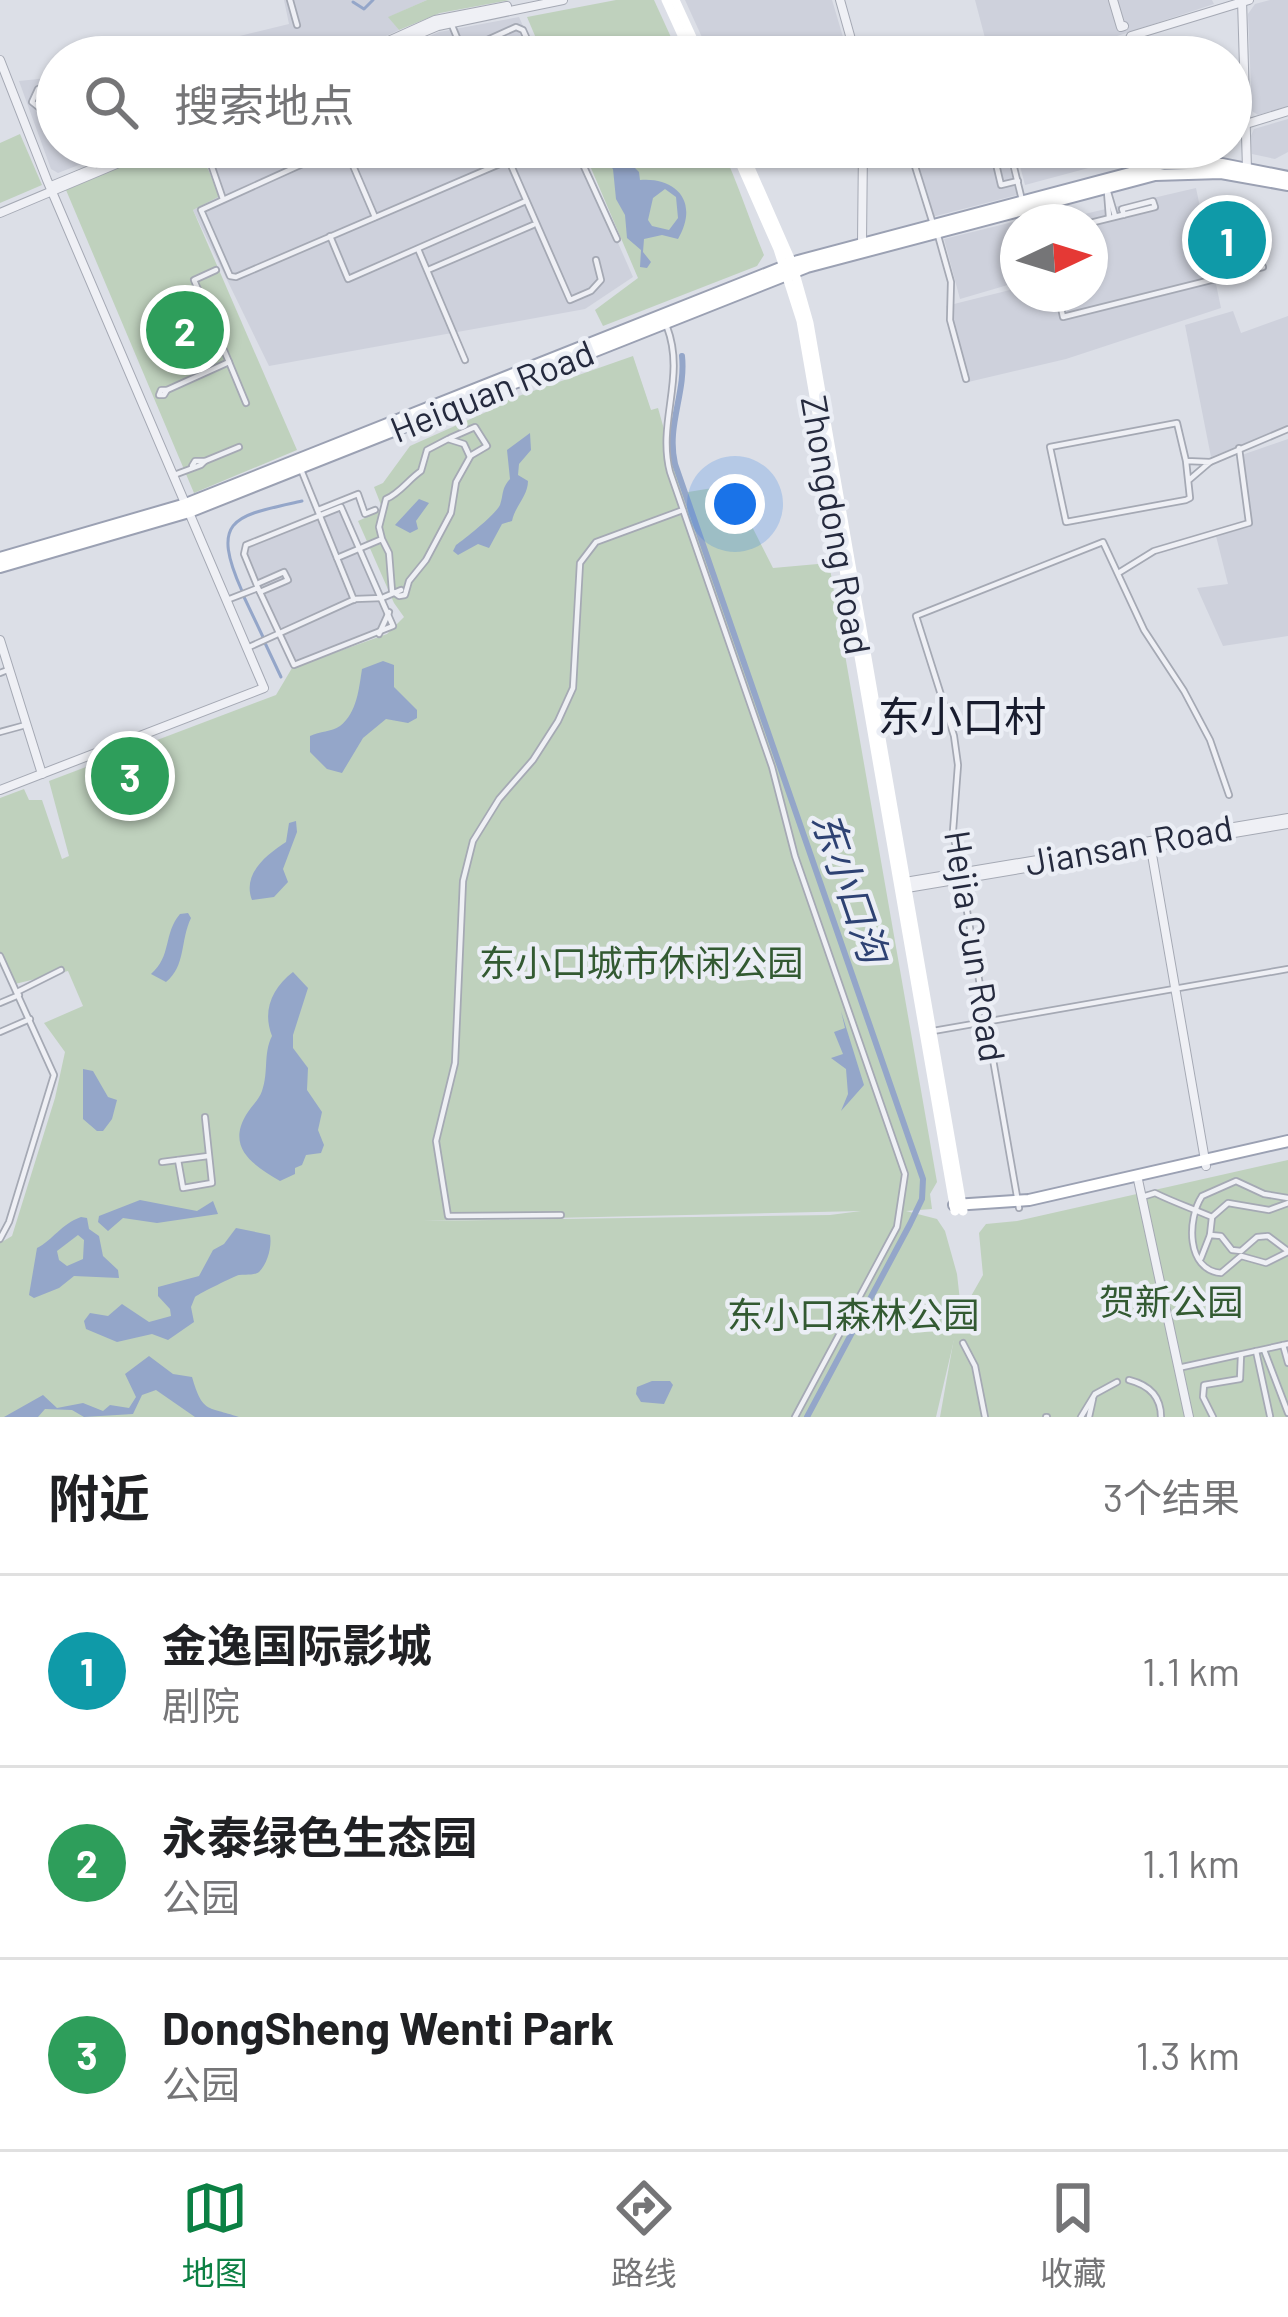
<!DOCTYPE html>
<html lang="zh">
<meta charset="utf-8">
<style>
:root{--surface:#fff;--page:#f2f2f2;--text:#202124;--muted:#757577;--line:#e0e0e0;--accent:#0b8043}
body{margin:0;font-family:Barlow,"Noto Sans SC",sans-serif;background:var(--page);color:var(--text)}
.compass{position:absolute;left:1000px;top:204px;width:108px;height:108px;border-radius:50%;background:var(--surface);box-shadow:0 3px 9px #0004;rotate:86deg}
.you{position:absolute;left:735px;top:504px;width:42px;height:42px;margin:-30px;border:9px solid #fff;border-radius:50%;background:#1a73e8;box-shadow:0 0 0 18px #1a73e833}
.badge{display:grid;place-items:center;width:78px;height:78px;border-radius:50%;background:var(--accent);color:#fff;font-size:39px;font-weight:700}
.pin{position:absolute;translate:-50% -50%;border:6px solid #fff;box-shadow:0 3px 12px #0006}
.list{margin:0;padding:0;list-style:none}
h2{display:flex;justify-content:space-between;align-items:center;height:156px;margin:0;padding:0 48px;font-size:51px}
h2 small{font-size:39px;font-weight:400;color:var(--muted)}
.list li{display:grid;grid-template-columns:78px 1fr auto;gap:36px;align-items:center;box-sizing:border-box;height:192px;padding:0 48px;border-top:3px solid var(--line)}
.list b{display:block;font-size:45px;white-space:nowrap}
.list p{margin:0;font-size:39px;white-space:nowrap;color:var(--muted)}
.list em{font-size:39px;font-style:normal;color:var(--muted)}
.icon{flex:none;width:66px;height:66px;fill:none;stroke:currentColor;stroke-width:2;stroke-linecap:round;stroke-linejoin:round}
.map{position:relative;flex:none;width:1288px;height:1417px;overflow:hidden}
.search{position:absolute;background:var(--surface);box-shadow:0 3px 9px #0004;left:36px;right:36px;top:36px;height:132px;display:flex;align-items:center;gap:30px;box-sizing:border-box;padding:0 42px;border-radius:66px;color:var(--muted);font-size:45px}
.sheet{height:732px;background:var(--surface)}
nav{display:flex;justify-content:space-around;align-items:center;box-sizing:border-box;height:168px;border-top:3px solid var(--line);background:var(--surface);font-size:33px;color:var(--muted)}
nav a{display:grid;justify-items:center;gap:6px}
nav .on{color:var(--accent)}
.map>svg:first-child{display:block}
</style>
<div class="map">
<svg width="1288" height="1417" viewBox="0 0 1288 1417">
<rect width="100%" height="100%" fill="#dcdfe7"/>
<g fill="#ced1dc">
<polygon points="284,0 427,0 389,17 399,30 340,57 153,57 289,24"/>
<polygon points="685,0 832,0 849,57 711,57"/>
<polygon points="975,0 1212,0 1214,4 1087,46 1089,57 990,57"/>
<polygon points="1270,0 1288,0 1288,106 1258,115 1252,111 1248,14 1255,4"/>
<polygon points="519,17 537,57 382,57 439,32"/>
<polygon points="57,77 57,147 125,147 58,173 51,169 19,81"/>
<polygon points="1288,119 1288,152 1275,159 1252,154 1250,138 1254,129"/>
<polygon points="201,147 576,147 633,277 585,309 269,366 193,210 219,195"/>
<polygon points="911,147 1004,147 1017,195 932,217"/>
<polygon points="1015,147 1118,147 1122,159 1025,185"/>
<polygon points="1196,188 1221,308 1066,359 964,383 946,306 1018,288 1018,294 1090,294 1090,222 1050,222"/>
<polygon points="1021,220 1018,282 960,299 944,239"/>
<polygon points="1233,311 1241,333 1288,316 1288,426 1211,457 1185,325"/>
<polygon points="1288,439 1288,636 1223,646 1197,588 1228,584 1216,536 1250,527 1239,456"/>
<polygon points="341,509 387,615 379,631 297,663 292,661 246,553 247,547"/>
</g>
<g fill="#bfd1bd" fill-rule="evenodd">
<polygon points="427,0 510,0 440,13 399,30 388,17"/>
<polygon points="616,0 654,0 680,57 544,57 527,17"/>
<polygon points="20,134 42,185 0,203 0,143"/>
<polygon points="167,147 198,147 220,196 193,210 297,450 194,493 66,190"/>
<path d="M 582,147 L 721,147 C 738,183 749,219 764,255 L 757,266 L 603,326 L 595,310 L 638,278 Z"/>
<path d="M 633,356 L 651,410 L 658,408 L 682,493 L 731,485 L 773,568 L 829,563 L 937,1182 L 930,1194 L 932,1209 L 906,1211 L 937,1219 L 945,1231 L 957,1274 L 961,1310 L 936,1417 L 0,1417 L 0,1243 L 12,1236 L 55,1098 L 65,1052 L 44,1023 L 83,1006 L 68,971 L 15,984 L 0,952 L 0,798 L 24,789 L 29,800 L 42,800 L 62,859 L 69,856 L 49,781 L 276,695 L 292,668 L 387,634 L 404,617 L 394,603 L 358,521 L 383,510 L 374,487 L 383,483 L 410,446 L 493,409 L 493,405 ZM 861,1211 L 830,1215 L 424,1221 Z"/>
<polygon points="1288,1160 1288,1417 940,1417 957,1321 983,1275 979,1233 986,1224 1017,1221"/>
</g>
<g fill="#94a6c9" fill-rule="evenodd">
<path d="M 592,147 L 606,155 L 617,150 L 639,172 L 640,180 C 675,177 700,201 678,239 L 662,235 L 644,239 L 643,252 L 651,262 L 647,268 L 640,267 L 641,250 L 627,238 L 625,215 L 616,199 L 613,169 ZM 665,189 L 676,197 L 678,218 L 669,230 L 652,226 L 648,220 L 653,198 Z"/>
<polygon points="172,294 190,328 168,329 159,302"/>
<path d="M 530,433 L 531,450 L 519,464 L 518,475 L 528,481 C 528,496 515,506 512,521 L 502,524 L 489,548 L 478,544 L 458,555 L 453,551 L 456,545 C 466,538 496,514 500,505 C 504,494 501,489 510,479 L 507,450 Z"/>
<polygon points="419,499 429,503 416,521 418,529 410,533 395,525"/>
<path d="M 383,661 L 394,665 L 394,687 L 417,710 L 417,718 L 408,723 L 386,719 L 363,738 L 342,773 L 327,769 L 310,752 L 310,736 C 320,731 331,732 340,726 C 357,713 359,688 362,669 Z"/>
<path d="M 296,821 L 297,832 L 283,869 L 288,882 L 274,897 L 252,900 C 242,874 266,855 286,842 L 289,823 Z"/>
<path d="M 188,913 L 191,918 C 180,941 186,966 166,982 L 151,974 C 172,956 163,934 180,914 Z"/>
<path d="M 293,972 L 308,988 L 293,1035 L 293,1048 L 308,1068 L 307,1090 L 322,1112 L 318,1130 L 324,1145 L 321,1153 L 306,1155 L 302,1165 L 295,1168 L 295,1174 L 280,1181 C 255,1166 226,1149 246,1115 C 251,1106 259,1100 262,1091 C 269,1071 263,1054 272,1036 C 262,1011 272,988 293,972 Z"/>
<polygon points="841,1011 864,1085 841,1111 848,1094 846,1069 831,1058 843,1054 834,1032 845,1028"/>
<polygon points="83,1069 93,1071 108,1097 117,1100 112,1119 103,1131 97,1131 83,1119"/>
<polygon points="140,1200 197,1211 213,1201 218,1214 157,1223 123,1218 108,1231 98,1222 99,1216"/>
<path d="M 81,1217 L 87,1218 L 89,1229 L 99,1236 L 103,1256 L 118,1270 L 119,1278 L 74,1276 L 59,1288 L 34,1298 L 29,1295 L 37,1248 C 53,1240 61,1224 81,1217 ZM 78,1235 L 84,1240 L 83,1259 L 67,1266 L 59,1260 L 57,1251 Z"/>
<path d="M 236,1228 L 270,1235 C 272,1246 268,1263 259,1272 C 254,1276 245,1274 239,1275 C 235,1276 200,1293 195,1297 L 191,1307 L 194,1322 L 168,1340 L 152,1334 L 117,1342 L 86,1329 L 84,1321 L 90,1313 L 108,1316 L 122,1304 L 149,1322 L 171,1316 L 170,1309 L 158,1296 L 158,1287 L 199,1276 L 213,1250 L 224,1244 Z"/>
<path d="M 149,1356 L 173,1374 L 192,1377 C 203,1414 207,1406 239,1417 L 195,1417 L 156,1390 L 142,1395 L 133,1414 L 84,1417 L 72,1410 L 45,1409 L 38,1417 L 4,1417 L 43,1395 L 57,1408 L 83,1403 L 103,1411 L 110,1405 L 129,1408 L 136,1397 L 125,1374 Z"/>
<polygon points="652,1381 670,1381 673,1385 664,1404 641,1402 636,1394 637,1387"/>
</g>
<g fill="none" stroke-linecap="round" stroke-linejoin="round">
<g stroke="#94a6c9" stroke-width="3">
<polyline points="353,2 364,9 373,0"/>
<path d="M 242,591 C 209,517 236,516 302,501"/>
<polyline points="244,597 263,637"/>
<polyline points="265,643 281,677"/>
</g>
<path stroke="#94a6c9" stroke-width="6" d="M 682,356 C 686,393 666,426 675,464 L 923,1179 L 922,1199 L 910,1224 L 807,1417"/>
<g stroke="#a5a9b4" stroke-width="8">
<g id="minor">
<polyline points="290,0 297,25"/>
<polyline points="451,23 465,57"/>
<polyline points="877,50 882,57"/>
<polyline points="463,51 516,27 523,30 535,57"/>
<polyline points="57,84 38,89 32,102 57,122"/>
<polyline points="205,147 223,199"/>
<polyline points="340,147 201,210 230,276 236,277 509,160"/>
<polyline points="345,147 375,217"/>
<polyline points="481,147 489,168"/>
<polyline points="503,147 570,300 591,291 601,280 596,260"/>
<polyline points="575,147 617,239"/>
<polyline points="909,147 933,224"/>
<polyline points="992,147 1001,185 1018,181"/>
<polyline points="1009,147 1022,200"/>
<polyline points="1107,192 1109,217"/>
<polyline points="1108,192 1115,216"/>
<polyline points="1043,209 1045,222"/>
<polyline points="1090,223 1155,207 1153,201 1122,209 1124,215"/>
<polyline points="937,232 951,282 950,320 966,379"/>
<polyline points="330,236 348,279 526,201"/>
<polyline points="418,249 465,360"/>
<polyline points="216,270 194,280 229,362"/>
<polyline points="428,270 533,225"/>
<polyline points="1058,294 1063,317 1263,267"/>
<path d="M 667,327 C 686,377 657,422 670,472 L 772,767 L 795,856 L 905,1174 L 897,1227 L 795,1417"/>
<polyline points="167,390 229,362 246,403"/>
<polygon points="167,390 164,395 159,395 161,390"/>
<polyline points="450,438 475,427 487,446 470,456"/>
<polyline points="205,461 239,447"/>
<polyline points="1186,461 1177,423 1050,447 1066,522 1186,500 1190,498 1186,461 1210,462 1189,480"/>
<polyline points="1210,462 1288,429"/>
<polyline points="302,472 354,600"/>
<polyline points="174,475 201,465 205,461 195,461 192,466"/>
<polyline points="318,510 358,494 365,514 375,510"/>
<path d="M 337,558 L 382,539 L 389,553 L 392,591 L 399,596 L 405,595 L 409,581 L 426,560 L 451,513 L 456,482 L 470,457 L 464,444 L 448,439 L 427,450 L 421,471 C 408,480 400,493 386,499 L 379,527 L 382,539"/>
<polyline points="1120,572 1154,551 1249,523 1239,448"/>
<polyline points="259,583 284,572 288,580 260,592"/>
<polyline points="227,600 258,588 294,665 393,626 341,507 246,545 244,554 258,588"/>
<polyline points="379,634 389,612"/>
<polyline points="247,648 355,599 382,598 401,590"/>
<polyline points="0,673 5,671"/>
<polyline points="0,732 22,726"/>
<polyline points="0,956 54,1075 9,1222 0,1239"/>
<polyline points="17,992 61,970"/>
<polyline points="0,1003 19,995"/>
<polyline points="933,1031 1288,969"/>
<polyline points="0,1032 30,1019"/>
<polyline points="178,1160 183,1188 212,1183 205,1117"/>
<polyline points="162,1162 208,1156"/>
<path d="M 1142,1197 L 1155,1193 C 1173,1202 1191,1208 1212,1217"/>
<path d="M 1288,1198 L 1264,1194 L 1236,1181 L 1202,1196 C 1187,1219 1186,1270 1221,1273 L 1241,1256 L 1266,1263 L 1288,1252"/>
<polyline points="1019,1208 953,831 958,765 954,736 916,616 1103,542 1144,630 1184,691 1210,740 1229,795"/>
<polyline points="561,1215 448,1216 436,1141 455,1063 463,881 473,841 499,799 533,760 558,721 573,688 580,563 596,542 683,510"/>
<polyline points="1210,1235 1212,1217 1228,1203 1269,1210 1288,1203"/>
<polyline points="1201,1258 1210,1235 1221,1236 1232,1250 1241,1251 1257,1237 1268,1236 1288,1251"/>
<polyline points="963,1343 975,1366 985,1417"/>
<polyline points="1283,1345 1288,1363"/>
<polyline points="1264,1350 1288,1413"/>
<polyline points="1256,1351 1270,1416"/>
<polyline points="1178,1368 1288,1344"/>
<path d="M 1129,1380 C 1149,1385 1161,1397 1161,1417"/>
<polyline points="1046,1417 1047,1417"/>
<polyline points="1081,1417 1095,1394 1117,1382"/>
<polyline points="1089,1417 1093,1399"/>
<polyline points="1213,1417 1203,1397 1204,1385 1240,1379 1241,1355"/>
</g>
</g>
<g stroke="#a5a9b4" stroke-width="10">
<g id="tertiary">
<polyline points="840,0 856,57"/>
<polyline points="1113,0 1121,27 1124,26"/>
<polyline points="1242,0 1247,169"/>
<polyline points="353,57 435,20 507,6"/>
<polyline points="365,57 438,26 563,0"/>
<polyline points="1132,57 1128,43 1131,36 1249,0"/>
<polyline points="0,60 47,180 264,688 0,790"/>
<polyline points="1246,124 1288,111"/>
<polyline points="1159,147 1164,164"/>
<polyline points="51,186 92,169"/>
<polyline points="0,213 157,147"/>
<polyline points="862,242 863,147"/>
<polyline points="0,640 42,774"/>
<polyline points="1150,843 1206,1166"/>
<polyline points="905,882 1288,818"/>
<polyline points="907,888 1288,824"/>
<polyline points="1137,1175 1189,1417"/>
</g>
</g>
<g stroke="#9ba1b3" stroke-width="14">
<g id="primary">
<polyline points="0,558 186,504 798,261 1164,164 1222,164 1288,177"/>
<polyline points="0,567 189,512 807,267 1155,175 1221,173 1288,185"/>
<polyline points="954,1205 1029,1200 1288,1141"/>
</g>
</g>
<use href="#minor" stroke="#eff0f5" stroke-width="4.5"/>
<use href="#tertiary" stroke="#eff0f5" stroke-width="8"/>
<g stroke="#fff" stroke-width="9">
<polyline points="666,0 692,57"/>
<polyline points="675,0 701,57"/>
<polyline points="733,147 778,249 801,321 955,1211"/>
<polyline points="741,147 792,263 809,323 963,1211"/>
</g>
<use href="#primary" stroke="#fff" stroke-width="10"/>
</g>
<g text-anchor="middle" stroke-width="9" stroke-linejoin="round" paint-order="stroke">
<g font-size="36" fill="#252a3e" stroke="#ebeef5">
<text transform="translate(492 391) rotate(-22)" y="13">Heiquan Road</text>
<text transform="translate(836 525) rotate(80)" y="13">Zhongdong Road</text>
<text transform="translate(1129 845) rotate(-10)" y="13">Jiansan Road</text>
<text transform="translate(975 946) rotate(81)" y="13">Hejia Cun Road</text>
</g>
<g font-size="36" fill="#335a32" stroke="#ebeef5">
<text x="641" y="976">东小口城市休闲公园</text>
<text x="1171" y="1315">贺新公园</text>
<text x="853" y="1328">东小口森林公园</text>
</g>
<g font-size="39" font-style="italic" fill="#2e4273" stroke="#ebeef5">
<text transform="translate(850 887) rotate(71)" y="14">东小口沟</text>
</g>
<g font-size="42" fill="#181c2e" stroke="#ebeef5">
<text x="962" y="732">东小口村</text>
</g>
</g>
</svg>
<svg class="compass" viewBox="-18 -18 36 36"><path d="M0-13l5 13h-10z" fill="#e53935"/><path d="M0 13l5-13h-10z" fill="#757577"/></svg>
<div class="you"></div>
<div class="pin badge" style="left:1227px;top:240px;background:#0f9aa8">1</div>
<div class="pin badge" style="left:185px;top:330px;background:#2e9e5b">2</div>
<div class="pin badge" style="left:130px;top:776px;background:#2e9e5b">3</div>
<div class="search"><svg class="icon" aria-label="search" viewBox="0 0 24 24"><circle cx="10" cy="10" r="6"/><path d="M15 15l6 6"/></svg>搜索地点</div>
</div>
<section class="sheet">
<h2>附近<small>3个结果</small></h2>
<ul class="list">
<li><span class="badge" style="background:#0f9aa8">1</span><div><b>金逸国际影城</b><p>剧院</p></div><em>1.1 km</em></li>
<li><span class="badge" style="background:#2e9e5b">2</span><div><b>永泰绿色生态园</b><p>公园</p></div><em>1.1 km</em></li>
<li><span class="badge" style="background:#2e9e5b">3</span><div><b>DongSheng Wenti Park</b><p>公园</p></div><em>1.3 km</em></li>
</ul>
</section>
<nav>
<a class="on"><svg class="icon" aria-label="map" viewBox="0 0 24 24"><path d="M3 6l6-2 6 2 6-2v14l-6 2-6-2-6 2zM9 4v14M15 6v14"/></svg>地图</a>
<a><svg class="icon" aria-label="directions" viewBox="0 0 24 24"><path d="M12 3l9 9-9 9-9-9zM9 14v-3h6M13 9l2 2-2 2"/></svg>路线</a>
<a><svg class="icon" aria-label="saved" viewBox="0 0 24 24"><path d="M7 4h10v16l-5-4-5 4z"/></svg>收藏</a>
</nav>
